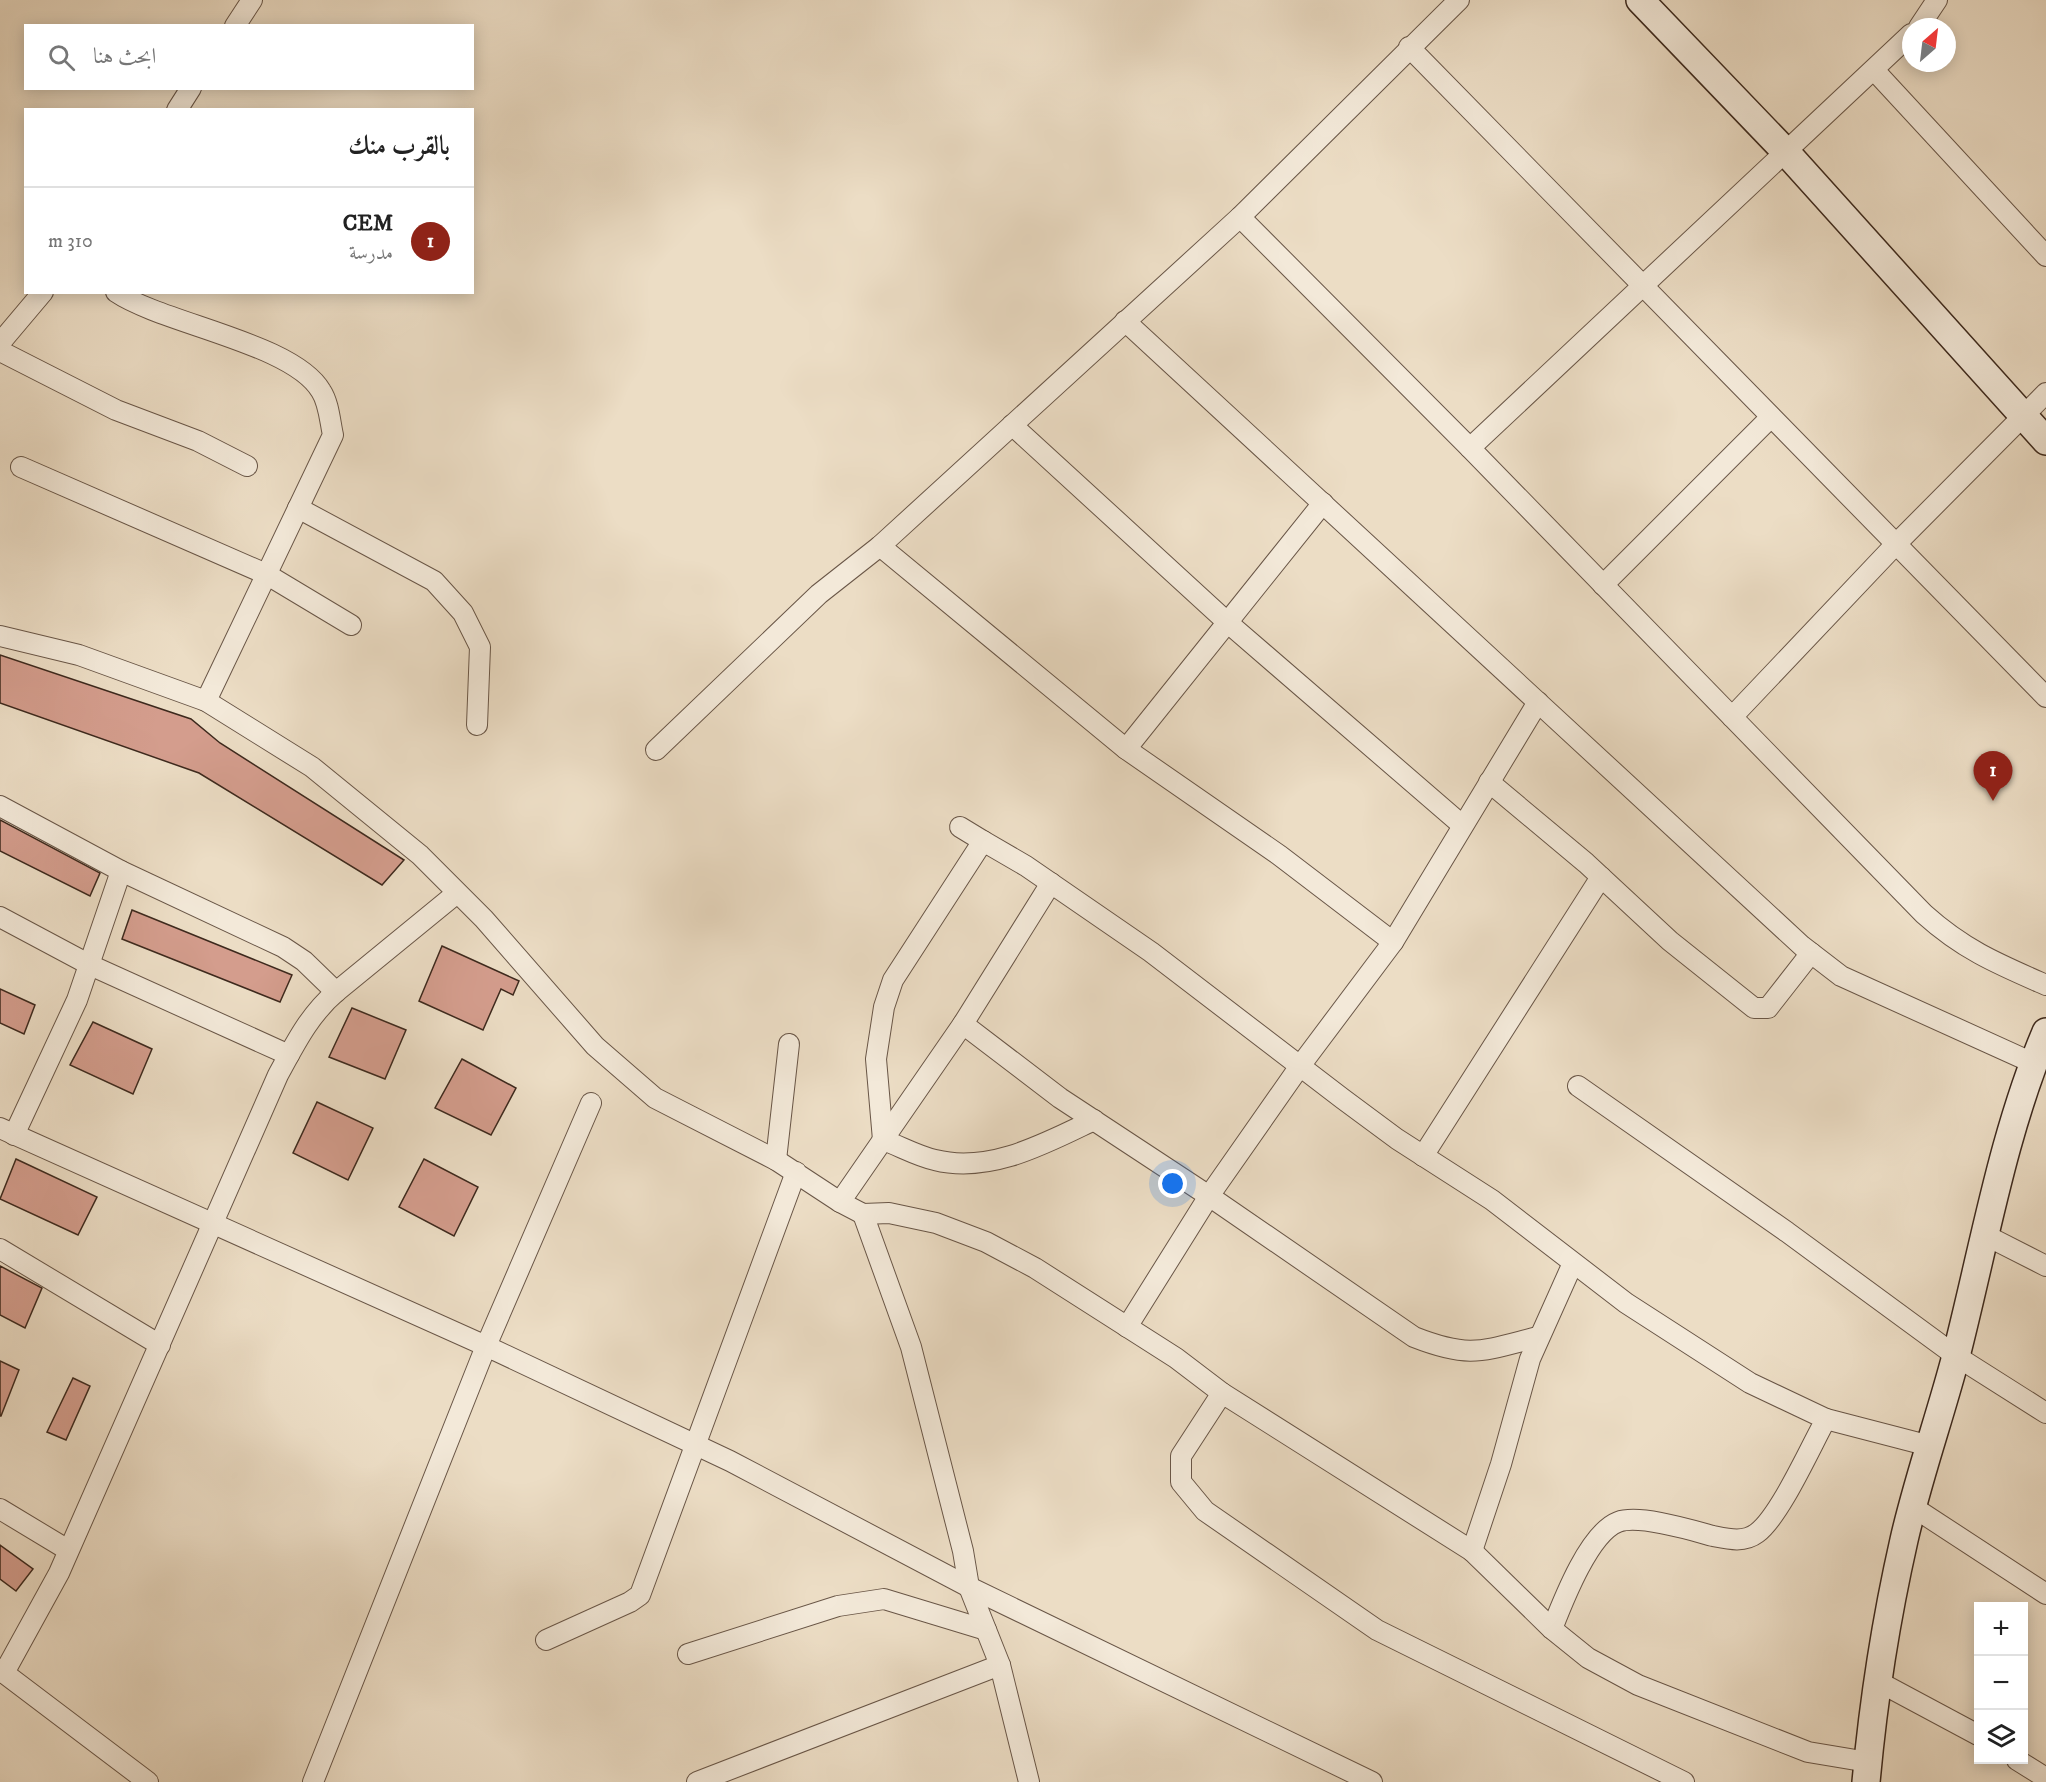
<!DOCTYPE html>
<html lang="ar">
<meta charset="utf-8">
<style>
:root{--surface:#fff;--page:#f2f2f2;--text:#222;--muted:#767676;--line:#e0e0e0;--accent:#8f2418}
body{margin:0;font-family:"IM FELL DW Pica",Amiri,serif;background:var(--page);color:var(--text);direction:rtl}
.controls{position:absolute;right:18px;bottom:18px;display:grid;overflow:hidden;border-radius:0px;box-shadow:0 3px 15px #0003}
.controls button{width:54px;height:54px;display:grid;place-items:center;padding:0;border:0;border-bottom:2px solid var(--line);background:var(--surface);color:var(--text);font:30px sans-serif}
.compass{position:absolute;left:1902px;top:18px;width:54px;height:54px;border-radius:50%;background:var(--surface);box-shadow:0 3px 15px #0003;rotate:28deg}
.you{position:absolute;left:1173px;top:1184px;width:21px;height:21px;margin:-15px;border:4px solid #fff;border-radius:50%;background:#1a73e8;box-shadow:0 0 0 9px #1a73e833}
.badge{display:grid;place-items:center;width:39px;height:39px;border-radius:50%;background:var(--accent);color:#fff;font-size:20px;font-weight:700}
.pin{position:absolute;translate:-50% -50px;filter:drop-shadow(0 2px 3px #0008)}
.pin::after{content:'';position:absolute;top:32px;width:21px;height:18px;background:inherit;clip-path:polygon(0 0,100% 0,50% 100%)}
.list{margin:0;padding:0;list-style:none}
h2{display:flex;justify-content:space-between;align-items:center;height:78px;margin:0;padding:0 24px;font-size:26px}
h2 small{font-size:20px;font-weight:400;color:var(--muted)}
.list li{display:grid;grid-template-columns:39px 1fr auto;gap:18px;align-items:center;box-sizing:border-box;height:108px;padding:0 24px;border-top:2px solid var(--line)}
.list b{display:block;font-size:22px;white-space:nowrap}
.list p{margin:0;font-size:20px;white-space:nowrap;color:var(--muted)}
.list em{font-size:20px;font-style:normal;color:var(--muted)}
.icon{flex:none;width:33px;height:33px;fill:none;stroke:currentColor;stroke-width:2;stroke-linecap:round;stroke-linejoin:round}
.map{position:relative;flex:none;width:2046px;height:1782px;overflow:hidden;direction:ltr}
.search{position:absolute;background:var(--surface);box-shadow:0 3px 15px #0003;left:24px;top:24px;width:450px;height:66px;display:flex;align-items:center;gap:15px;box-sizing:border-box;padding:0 21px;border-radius:0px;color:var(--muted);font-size:22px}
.panel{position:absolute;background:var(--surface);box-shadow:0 3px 15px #0003;left:24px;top:108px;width:450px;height:186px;border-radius:0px;direction:rtl}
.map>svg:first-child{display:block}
</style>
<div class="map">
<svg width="2046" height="1782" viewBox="0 0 2046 1782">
<rect width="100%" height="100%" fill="#ecddc5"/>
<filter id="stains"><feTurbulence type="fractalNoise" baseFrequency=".00333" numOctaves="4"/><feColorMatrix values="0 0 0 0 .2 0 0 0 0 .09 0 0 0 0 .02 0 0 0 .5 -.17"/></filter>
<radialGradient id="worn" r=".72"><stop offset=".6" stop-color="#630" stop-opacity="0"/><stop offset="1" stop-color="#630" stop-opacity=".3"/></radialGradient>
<g fill="#d49d8d" stroke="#3d291d" stroke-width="1.5">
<polygon points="0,655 191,719 220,743 404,860 382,885 199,773 0,703"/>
<polygon points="0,820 100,873 90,896 0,851"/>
<polygon points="132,910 292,975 280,1002 122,939"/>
<polygon points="442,946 519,981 513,995 501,989 483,1030 419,1001"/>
<polygon points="0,989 35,1005 24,1034 0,1023"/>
<polygon points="352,1008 406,1030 385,1079 329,1057"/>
<polygon points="93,1022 152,1049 133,1094 70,1065"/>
<polygon points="462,1059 516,1088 491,1135 435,1108"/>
<polygon points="317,1102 373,1128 348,1180 293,1153"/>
<polygon points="16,1159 97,1197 78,1235 0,1199"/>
<polygon points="424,1159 478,1187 454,1236 399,1207"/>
<polygon points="0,1266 42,1288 25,1328 0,1315"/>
<polygon points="0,1361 19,1370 1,1416 0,1416"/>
<polygon points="73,1378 90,1386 66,1440 47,1432"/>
<polygon points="0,1545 33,1569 16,1591 0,1579"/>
</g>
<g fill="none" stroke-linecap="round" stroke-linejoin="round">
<g stroke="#695647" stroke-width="22">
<g id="street">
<polyline points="235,26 252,0"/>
<polyline points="1919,27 1937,0"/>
<polyline points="1409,47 2046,697"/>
<polyline points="1874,70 2046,256"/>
<polyline points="177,110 191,88"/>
<path d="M 1240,217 L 1470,448 L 1924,914 C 1964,950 1998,964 2046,985"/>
<path d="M 116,292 C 163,324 293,343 321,391 C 329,403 330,422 333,435 L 206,701"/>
<polyline points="1125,321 1802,946 1841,976 2033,1063"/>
<polyline points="0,343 43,292"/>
<polyline points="0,351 116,410 198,441 247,466"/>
<polyline points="1012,425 1227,622 1462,825"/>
<polyline points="1470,448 1911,34"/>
<polyline points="21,467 266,574 351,625"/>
<polyline points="298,508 434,581 463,613 480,647 477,725"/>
<polyline points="880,546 1126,749 1279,855 1393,942"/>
<polyline points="1603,585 1771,417"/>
<polyline points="0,636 79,655 206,701 312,767 420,855 484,919 595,1046 655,1098 776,1160 840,1202 863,1214 889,1213 936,1223 986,1242 1035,1268 1176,1358 1222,1393"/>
<polyline points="1732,717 1896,544 2046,393"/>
<polyline points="1126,749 1323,503"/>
<polyline points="656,750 819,594 880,546 1240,217 1459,0"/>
<polyline points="1489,782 1586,863 1670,941 1754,1008 1768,1008 1811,953"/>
<polyline points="0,806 121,871 77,1000 14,1135"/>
<polyline points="960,827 983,841"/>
<polyline points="121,871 283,947 304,961 336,992"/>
<polyline points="0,917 90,965 289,1055"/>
<path d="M 963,1024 L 1060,1098 L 1209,1196 L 1414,1337 C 1470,1359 1482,1351 1538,1337"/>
<polyline points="1578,1086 1787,1232 1956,1356 2046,1413"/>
<path d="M 1094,1120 C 1046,1143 990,1174 935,1160 C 917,1156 900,1146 883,1140 L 876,1059 L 884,1007 L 893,980 L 983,841 L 1026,866 L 1151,952 L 1343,1099 L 1397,1139 L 1492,1200 L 1626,1303 L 1750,1383 L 1826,1419 C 1811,1446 1780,1516 1757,1533 C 1744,1543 1728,1539 1713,1536 C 1691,1530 1639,1514 1618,1522 C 1589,1533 1563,1601 1552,1629"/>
<polyline points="0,1128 486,1346 591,1103"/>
<polyline points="1423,1156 1601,877"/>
<polyline points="776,1160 789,1044"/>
<polyline points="840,1202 963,1024 1051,883"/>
<polyline points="863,1214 911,1347 963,1551 969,1587 1000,1665 1029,1782"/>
<polyline points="1985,1235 2046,1266"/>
<polyline points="0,1249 160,1345"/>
<polyline points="1127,1327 1209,1196 1300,1066 1393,942 1538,702"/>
<polyline points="1826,1419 1930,1446"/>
<polyline points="1913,1507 2046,1594"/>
<polyline points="0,1509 68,1550"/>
<polyline points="1472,1551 1501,1464 1530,1359 1573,1263"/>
<polyline points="546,1640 630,1602 640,1595 796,1172"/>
<polyline points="688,1654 838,1606 884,1599 986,1630"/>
<path d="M 0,1669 L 4,1673 L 59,1573 L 278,1075 C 295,1044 309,1015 336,992 L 457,893"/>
<polyline points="4,1673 148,1782"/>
<polyline points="1879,1682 1978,1735"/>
<polyline points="2017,1760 2046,1778"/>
<polyline points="313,1782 486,1346 730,1461 969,1587 1372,1782"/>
<polyline points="697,1782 1000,1665"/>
<polyline points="1684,1782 1377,1630 1205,1511 1181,1482 1181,1456 1222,1393 1472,1551 1552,1629 1588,1658 1638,1685 1808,1752 1868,1762"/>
</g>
</g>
<g stroke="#3d291d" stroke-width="30">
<g id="secondary">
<polyline points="1640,0 1785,151 2046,441"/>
<path d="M 1866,1782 C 1873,1705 1887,1615 1904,1540 C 1918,1478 1940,1417 1956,1356 C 1984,1247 2002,1136 2046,1032"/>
</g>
</g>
<use href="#street" stroke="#f3e9d9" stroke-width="20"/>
<use href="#secondary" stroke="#f3e9d9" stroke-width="27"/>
</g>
<rect width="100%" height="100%" filter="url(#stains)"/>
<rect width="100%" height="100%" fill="url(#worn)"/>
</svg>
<div class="controls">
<button>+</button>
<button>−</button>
<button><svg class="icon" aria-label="layers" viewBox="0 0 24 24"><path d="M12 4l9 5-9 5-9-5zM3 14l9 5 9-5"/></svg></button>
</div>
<svg class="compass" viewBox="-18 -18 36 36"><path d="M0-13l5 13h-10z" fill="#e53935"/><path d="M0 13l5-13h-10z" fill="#767676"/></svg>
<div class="you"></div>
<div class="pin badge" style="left:1993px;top:801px">1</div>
<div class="search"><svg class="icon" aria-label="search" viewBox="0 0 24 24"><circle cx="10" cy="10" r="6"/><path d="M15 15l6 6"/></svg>ابحث هنا</div>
<section class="panel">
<h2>بالقرب منك<small></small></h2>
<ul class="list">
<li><span class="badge">1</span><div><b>CEM</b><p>مدرسة</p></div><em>310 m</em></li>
</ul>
</section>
</div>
